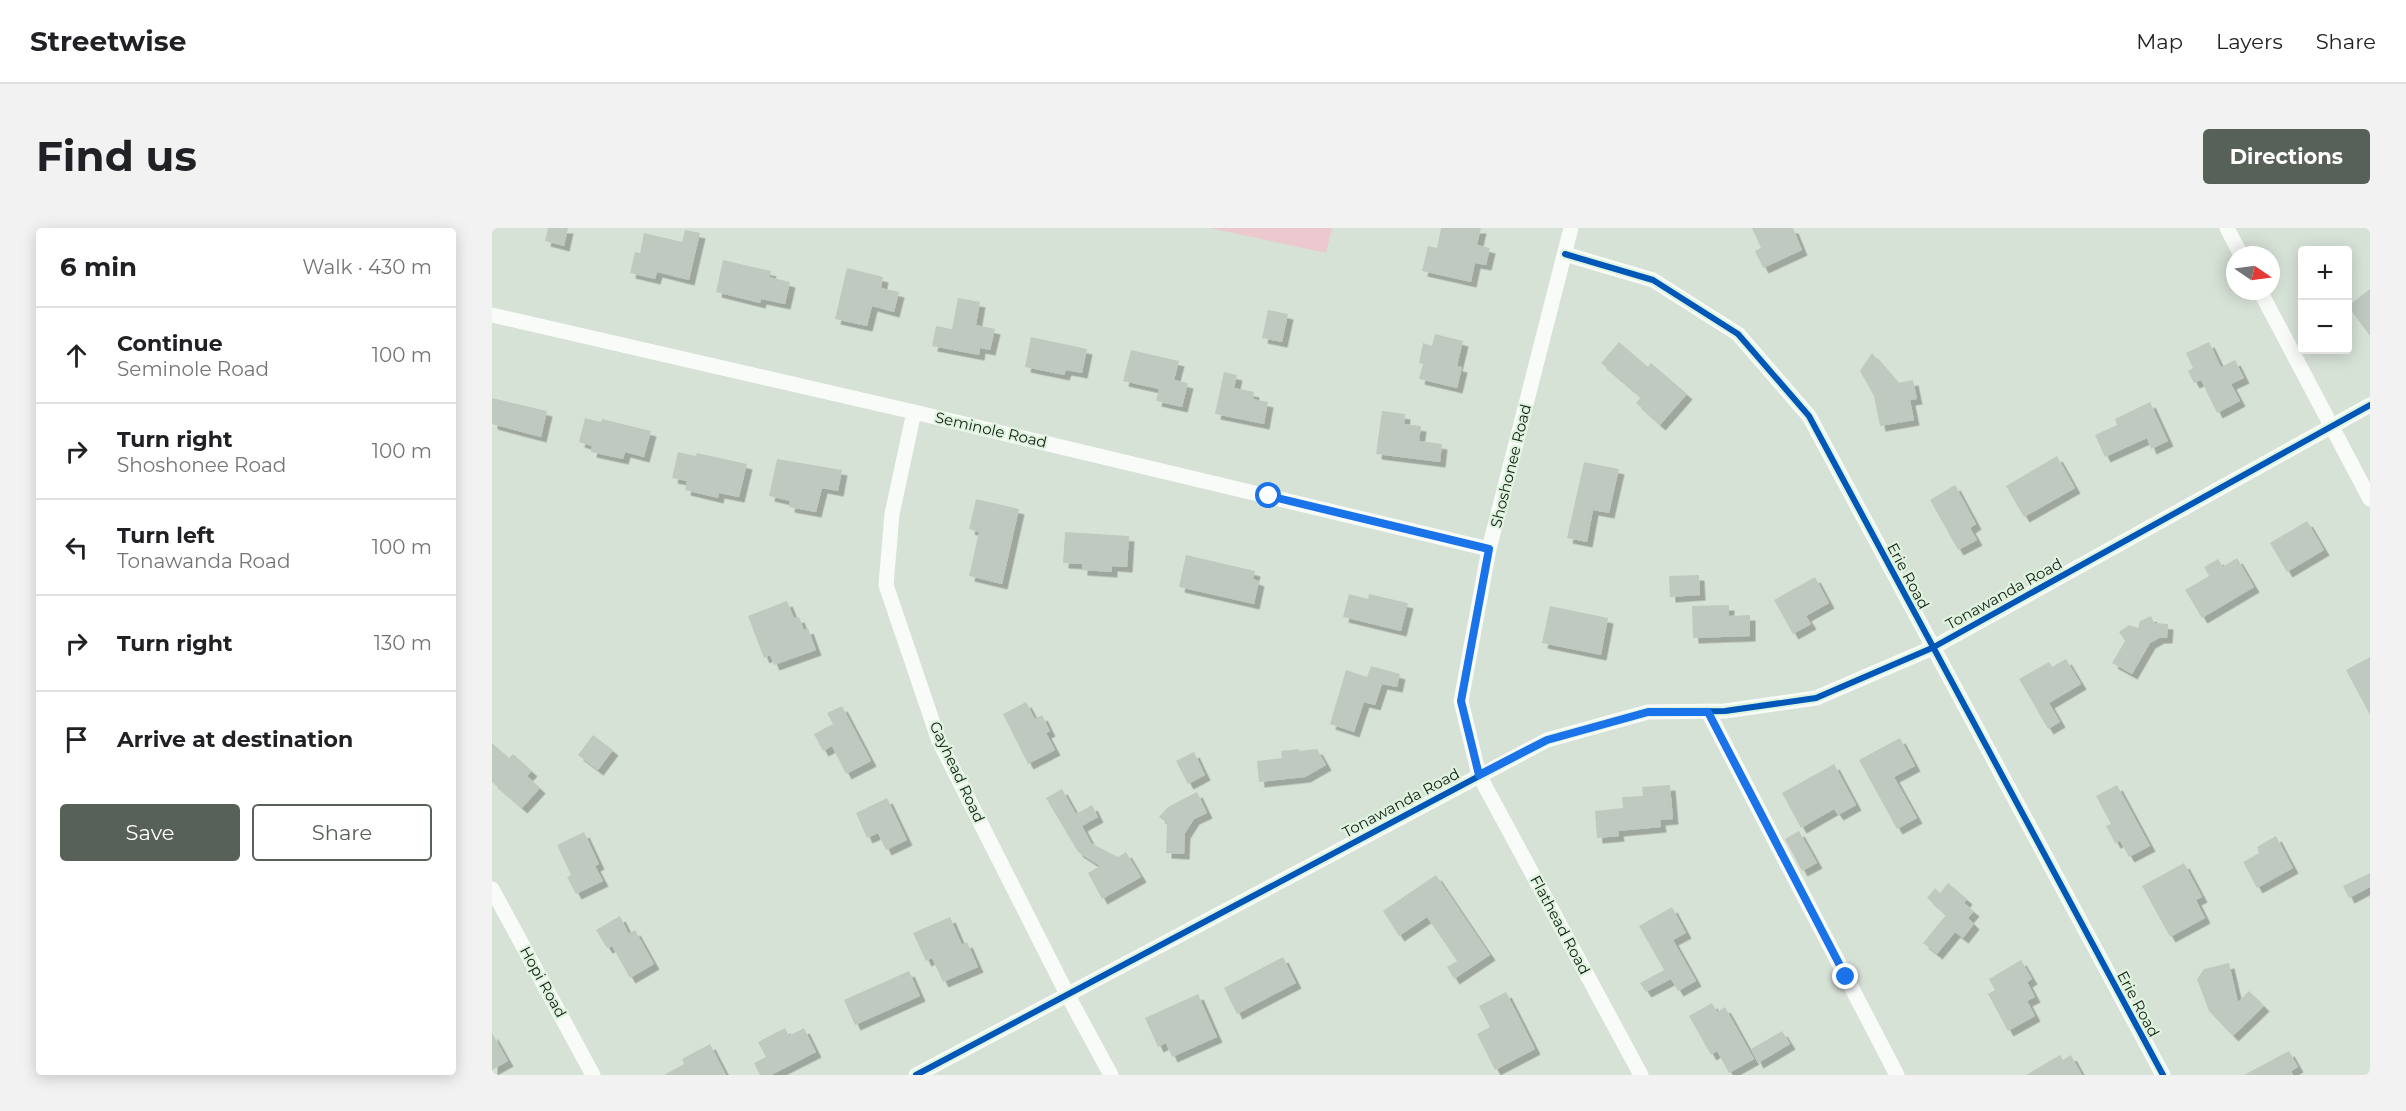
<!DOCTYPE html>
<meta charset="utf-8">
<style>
:root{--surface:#fff;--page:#f2f2f2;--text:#202124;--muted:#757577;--line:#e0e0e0;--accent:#586158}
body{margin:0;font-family:Montserrat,sans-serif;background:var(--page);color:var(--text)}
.controls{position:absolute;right:18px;top:18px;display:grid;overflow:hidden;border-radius:6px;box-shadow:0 3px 15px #0003}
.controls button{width:54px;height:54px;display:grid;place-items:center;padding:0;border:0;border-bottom:2px solid var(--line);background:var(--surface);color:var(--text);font:30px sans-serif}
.compass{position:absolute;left:1734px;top:18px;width:54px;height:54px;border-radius:50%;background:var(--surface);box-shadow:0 3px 15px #0003;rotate:103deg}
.stop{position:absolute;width:18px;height:18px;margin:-14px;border:4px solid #1a73e8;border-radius:50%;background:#fff}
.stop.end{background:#1a73e8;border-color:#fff;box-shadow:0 2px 6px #0008}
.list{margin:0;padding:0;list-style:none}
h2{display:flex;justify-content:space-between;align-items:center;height:78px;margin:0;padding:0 24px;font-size:26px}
h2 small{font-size:20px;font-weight:400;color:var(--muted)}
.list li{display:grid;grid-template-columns:39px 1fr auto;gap:18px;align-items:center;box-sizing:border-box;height:96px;padding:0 24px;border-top:2px solid var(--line)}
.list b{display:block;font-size:22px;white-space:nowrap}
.list p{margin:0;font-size:20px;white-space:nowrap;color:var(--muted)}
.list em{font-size:20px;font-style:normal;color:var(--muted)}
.actions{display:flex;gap:12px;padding:18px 24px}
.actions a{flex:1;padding:14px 0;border:2px solid var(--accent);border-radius:6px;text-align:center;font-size:21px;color:var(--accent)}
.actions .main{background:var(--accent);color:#fff}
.icon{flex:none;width:33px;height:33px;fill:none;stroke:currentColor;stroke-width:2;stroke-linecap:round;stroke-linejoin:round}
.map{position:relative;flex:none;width:1878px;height:847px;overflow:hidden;border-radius:6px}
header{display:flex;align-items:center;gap:36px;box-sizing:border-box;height:84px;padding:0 30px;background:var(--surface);border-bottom:2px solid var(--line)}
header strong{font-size:28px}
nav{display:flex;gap:33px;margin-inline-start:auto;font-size:21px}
.intro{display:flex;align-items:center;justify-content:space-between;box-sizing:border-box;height:144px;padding:0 36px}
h1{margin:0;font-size:42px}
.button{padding:15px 27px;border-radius:6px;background:var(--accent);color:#fff;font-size:21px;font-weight:700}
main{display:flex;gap:36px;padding:0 36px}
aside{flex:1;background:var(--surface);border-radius:6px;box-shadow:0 3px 15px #0003}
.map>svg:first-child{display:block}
</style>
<header>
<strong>Streetwise</strong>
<nav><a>Map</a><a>Layers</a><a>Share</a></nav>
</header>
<div class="intro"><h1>Find us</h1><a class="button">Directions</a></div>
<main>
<aside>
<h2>6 min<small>Walk · 430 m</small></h2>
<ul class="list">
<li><svg class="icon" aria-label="ahead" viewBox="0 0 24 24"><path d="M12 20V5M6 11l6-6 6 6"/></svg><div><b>Continue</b><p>Seminole Road</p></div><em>100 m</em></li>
<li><svg class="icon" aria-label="right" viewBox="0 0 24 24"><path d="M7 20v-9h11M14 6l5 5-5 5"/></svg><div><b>Turn right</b><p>Shoshonee Road</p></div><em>100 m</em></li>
<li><svg class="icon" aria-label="left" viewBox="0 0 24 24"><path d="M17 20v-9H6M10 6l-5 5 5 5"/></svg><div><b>Turn left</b><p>Tonawanda Road</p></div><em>100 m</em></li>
<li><svg class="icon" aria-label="right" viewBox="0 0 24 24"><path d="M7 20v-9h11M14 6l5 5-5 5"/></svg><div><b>Turn right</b></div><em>130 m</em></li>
<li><svg class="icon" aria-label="arrive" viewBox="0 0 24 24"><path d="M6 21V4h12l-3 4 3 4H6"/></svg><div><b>Arrive at destination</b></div></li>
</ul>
<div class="actions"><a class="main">Save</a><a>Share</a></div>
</aside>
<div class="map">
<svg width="1878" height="847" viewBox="0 0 1878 847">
<defs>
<filter id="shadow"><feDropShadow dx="5.5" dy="5.5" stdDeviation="0" flood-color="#0004"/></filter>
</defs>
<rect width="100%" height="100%" fill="#d7e2d7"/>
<polygon fill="#ebc9ce" points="718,0 840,0 834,25"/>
<g fill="#c0c9c0" filter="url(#shadow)">
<polygon points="56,0 76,0 72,18 53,13"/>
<polygon points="949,0 989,0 985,17 998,20 994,37 983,35 979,54 930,43 936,18 945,20"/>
<polygon points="1260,0 1301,0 1310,22 1271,40 1263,23 1269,20"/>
<polygon points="193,2 208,5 197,52 165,44 163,51 138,45 143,24 148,25 152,5 190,14"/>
<polygon points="231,32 279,43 277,49 298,54 293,76 269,71 268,75 224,64"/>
<polygon points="355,40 391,49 389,60 407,64 402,84 380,78 375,98 343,91"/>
<polygon points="1878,61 1878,108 1856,78"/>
<polygon points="466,70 488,74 484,97 503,101 498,122 488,120 487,127 440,118 444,98 460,101"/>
<polygon points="776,82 796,86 790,114 770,110"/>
<polygon points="943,106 971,113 965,138 970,139 965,160 927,151 931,136 927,135 931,115 940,118"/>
<polygon points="539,109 595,121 590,145 574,142 572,147 533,139"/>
<polygon points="1127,114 1156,139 1159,135 1195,166 1168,197 1144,175 1149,169 1109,135"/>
<polygon points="1717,114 1729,139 1743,132 1752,150 1739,156 1748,173 1725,185 1709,152 1702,155 1696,143 1701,140 1694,125"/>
<polygon points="639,122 687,133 682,152 696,155 690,179 664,173 667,161 631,153"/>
<polygon points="1380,125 1406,155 1421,152 1425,171 1418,172 1422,192 1388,198 1382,168 1368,143"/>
<polygon points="732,144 745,147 742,160 762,164 761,171 776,174 772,196 723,186"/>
<polygon points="0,170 55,183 49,209 0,196"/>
<polygon points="1658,174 1676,213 1659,221 1655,210 1613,229 1603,207 1625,197 1623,191"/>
<polygon points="890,183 913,186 912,196 929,198 927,213 950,216 948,234 884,226"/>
<polygon points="93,190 109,194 110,191 159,203 152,229 133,224 131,231 99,224 100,218 87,214"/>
<polygon points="186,224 204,228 205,225 255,236 247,269 227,265 226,270 193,262 195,253 180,250"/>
<polygon points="1565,228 1583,260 1532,289 1514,258"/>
<polygon points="285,231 350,242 346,263 330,260 324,284 297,279 298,273 277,268"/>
<polygon points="1092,234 1127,241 1117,285 1101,282 1095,314 1075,310"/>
<polygon points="1463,257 1484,296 1478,300 1485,312 1466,322 1438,272"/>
<polygon points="484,271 527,281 510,356 477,348 487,304 477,301"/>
<polygon points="1815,293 1832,322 1795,344 1778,315"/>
<polygon points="573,304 637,308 635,339 620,338 620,344 590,342 590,336 571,335"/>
<polygon points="694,327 763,343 761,351 767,353 762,376 687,359"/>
<polygon points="1745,330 1762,359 1710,390 1693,362 1717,348 1712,339 1726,331 1731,339"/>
<polygon points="1207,347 1208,367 1178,369 1177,348"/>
<polygon points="1323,349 1337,375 1314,388 1319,396 1301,406 1282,372"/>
<polygon points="857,366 876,371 877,366 916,375 909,403 851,389"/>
<polygon points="295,373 302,390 307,389 312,402 316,400 324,422 282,437 278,427 272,430 256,388"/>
<polygon points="1237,377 1237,388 1258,387 1258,408 1201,410 1200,378"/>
<polygon points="1058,378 1116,390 1109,427 1050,415"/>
<polygon points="1659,388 1662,395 1676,396 1675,410 1667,410 1658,415 1640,446 1620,435 1633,413 1627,404 1637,397 1646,400 1648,393"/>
<polygon points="1878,429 1878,487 1854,442"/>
<polygon points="1574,431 1589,456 1557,475 1568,494 1556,501 1527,451 1557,434 1560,439"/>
<polygon points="879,438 908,446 905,459 890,456 883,477 872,474 862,504 838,496 854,442 875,449"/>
<polygon points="534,474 543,491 550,487 558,503 554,505 563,522 536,536 511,486"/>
<polygon points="350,478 379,533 354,546 340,518 331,523 322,506 341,496 335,485"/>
<polygon points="101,507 121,522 106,542 86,527"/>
<polygon points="1408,510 1423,538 1402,549 1425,590 1405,601 1367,532"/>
<polygon points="0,515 17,530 21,526 40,543 35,548 48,560 30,580 0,554"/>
<polygon points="807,521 807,523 825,521 834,537 813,549 767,554 765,533 790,530 789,523"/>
<polygon points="702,524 713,547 696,556 684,533"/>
<polygon points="1342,536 1364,577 1346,587 1342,581 1309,600 1290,565"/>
<polygon points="1178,557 1181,591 1168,592 1169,599 1126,603 1127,608 1105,610 1103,583 1131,580 1130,569 1151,568 1150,559"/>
<polygon points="1625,557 1658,618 1637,629 1628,613 1623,615 1614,598 1619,596 1604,568"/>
<polygon points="570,561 584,586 600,577 606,589 590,598 599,615 626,629 634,624 649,649 610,671 596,645 608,638 586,624 554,570"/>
<polygon points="705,564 715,585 702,591 693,605 692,626 674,625 675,595 667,589 676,579"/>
<polygon points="395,570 415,612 394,622 386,605 375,610 364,585"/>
<polygon points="1307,603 1325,635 1310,643 1293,611"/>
<polygon points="92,604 107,636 103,638 111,653 84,666 75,649 79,647 65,617"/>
<polygon points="1784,608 1801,640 1765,660 1751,634 1767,625 1765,619"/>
<polygon points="1692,635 1710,669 1704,672 1713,690 1678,709 1650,658"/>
<polygon points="1878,645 1878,659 1857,670 1851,658"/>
<polygon points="944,647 998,727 962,751 955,739 965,733 935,689 907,708 891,683"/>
<polygon points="1456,655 1475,671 1472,675 1482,683 1476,690 1482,696 1471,710 1463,704 1445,726 1431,715 1454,687 1435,670 1443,660 1448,665"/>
<polygon points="1180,679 1194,705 1181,712 1204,753 1186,763 1179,751 1154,764 1148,755 1172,742 1147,698"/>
<polygon points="128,688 137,706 143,702 162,736 138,750 120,718 115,720 104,702"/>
<polygon points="458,689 470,717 475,714 486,739 451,754 440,730 434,733 421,705"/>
<polygon points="791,729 804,755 745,786 732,760"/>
<polygon points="1529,732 1540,751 1535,754 1543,769 1535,773 1543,788 1516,803 1496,766 1503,762 1497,751"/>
<polygon points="1737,735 1746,774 1757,763 1772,778 1741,808 1717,783 1705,751 1712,741"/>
<polygon points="417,743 428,768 363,797 352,772"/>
<polygon points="1014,764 1043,821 1003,842 985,806 998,799 987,778"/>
<polygon points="706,766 725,809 680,829 674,815 666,819 653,790"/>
<polygon points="1220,775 1225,784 1233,779 1262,831 1237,845 1225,823 1219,827 1197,788"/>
<polygon points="293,800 297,808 312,800 324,824 279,847 268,847 262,835 274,829 266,814"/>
<polygon points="1290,803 1298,816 1266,835 1259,821"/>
<polygon points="0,805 16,833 0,842"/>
<polygon points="218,816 234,847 172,847 192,836 190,831"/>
<polygon points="1797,823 1806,839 1799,843 1801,847 1752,847"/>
<polygon points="1568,827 1571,832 1579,827 1590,847 1534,847"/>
</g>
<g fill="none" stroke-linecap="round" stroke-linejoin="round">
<g stroke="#f9fbf9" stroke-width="15">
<polyline points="1079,0 997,321 969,473 987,547 1149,847"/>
<polyline points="1735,0 1749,27"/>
<polyline points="1073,26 1161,52 1246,106 1317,188 1671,847"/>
<polyline points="1768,63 1878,271"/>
<polyline points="0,87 422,184 997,321"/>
<polyline points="422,184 400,286 394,357 447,513 575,766 619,847"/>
<polyline points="1216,484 1405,847"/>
<polyline points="0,661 101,847"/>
<polyline points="424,847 1055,512 1156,484 1233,483 1324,470 1440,420 1878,177"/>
</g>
<g stroke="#dff4df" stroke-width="10">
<g id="cycleway">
<polyline points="1073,26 1161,52 1246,106 1317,188 1671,847"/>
<polyline points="424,847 1055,512 1156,484 1233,483 1324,470 1440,420 1878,177"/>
</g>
</g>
<use href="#cycleway" stroke="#0057b8" stroke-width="6"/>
</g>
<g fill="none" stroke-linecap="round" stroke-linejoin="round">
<polyline stroke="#1a73e8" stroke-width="8" points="777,268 997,321 969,473 987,547 1055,512 1156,484 1216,484 1354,749"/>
</g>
<g text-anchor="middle" stroke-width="4.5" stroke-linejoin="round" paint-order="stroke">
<g font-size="15" fill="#131b13" stroke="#dff4df">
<text transform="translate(499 202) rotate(13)" y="5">Seminole Road</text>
<text transform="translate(1019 238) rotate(-76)" y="5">Shoshonee Road</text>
<text transform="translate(1416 348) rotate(62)" y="5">Erie Road</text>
<text transform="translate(1512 366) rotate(-29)" y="5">Tonawanda Road</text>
<text transform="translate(465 544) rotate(65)" y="5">Gayhead Road</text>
<text transform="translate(909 575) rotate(-28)" y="5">Tonawanda Road</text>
<text transform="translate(1068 697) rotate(62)" y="5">Flathead Road</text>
<text transform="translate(51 754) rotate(61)" y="5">Hopi Road</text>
<text transform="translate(1646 776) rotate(62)" y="5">Erie Road</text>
</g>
</g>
</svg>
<div class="controls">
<button>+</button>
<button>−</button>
</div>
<svg class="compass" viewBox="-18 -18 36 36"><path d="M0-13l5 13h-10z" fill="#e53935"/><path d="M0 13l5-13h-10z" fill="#757577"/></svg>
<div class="stop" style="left:777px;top:268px"></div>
<div class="stop end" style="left:1354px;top:749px"></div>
</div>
</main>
